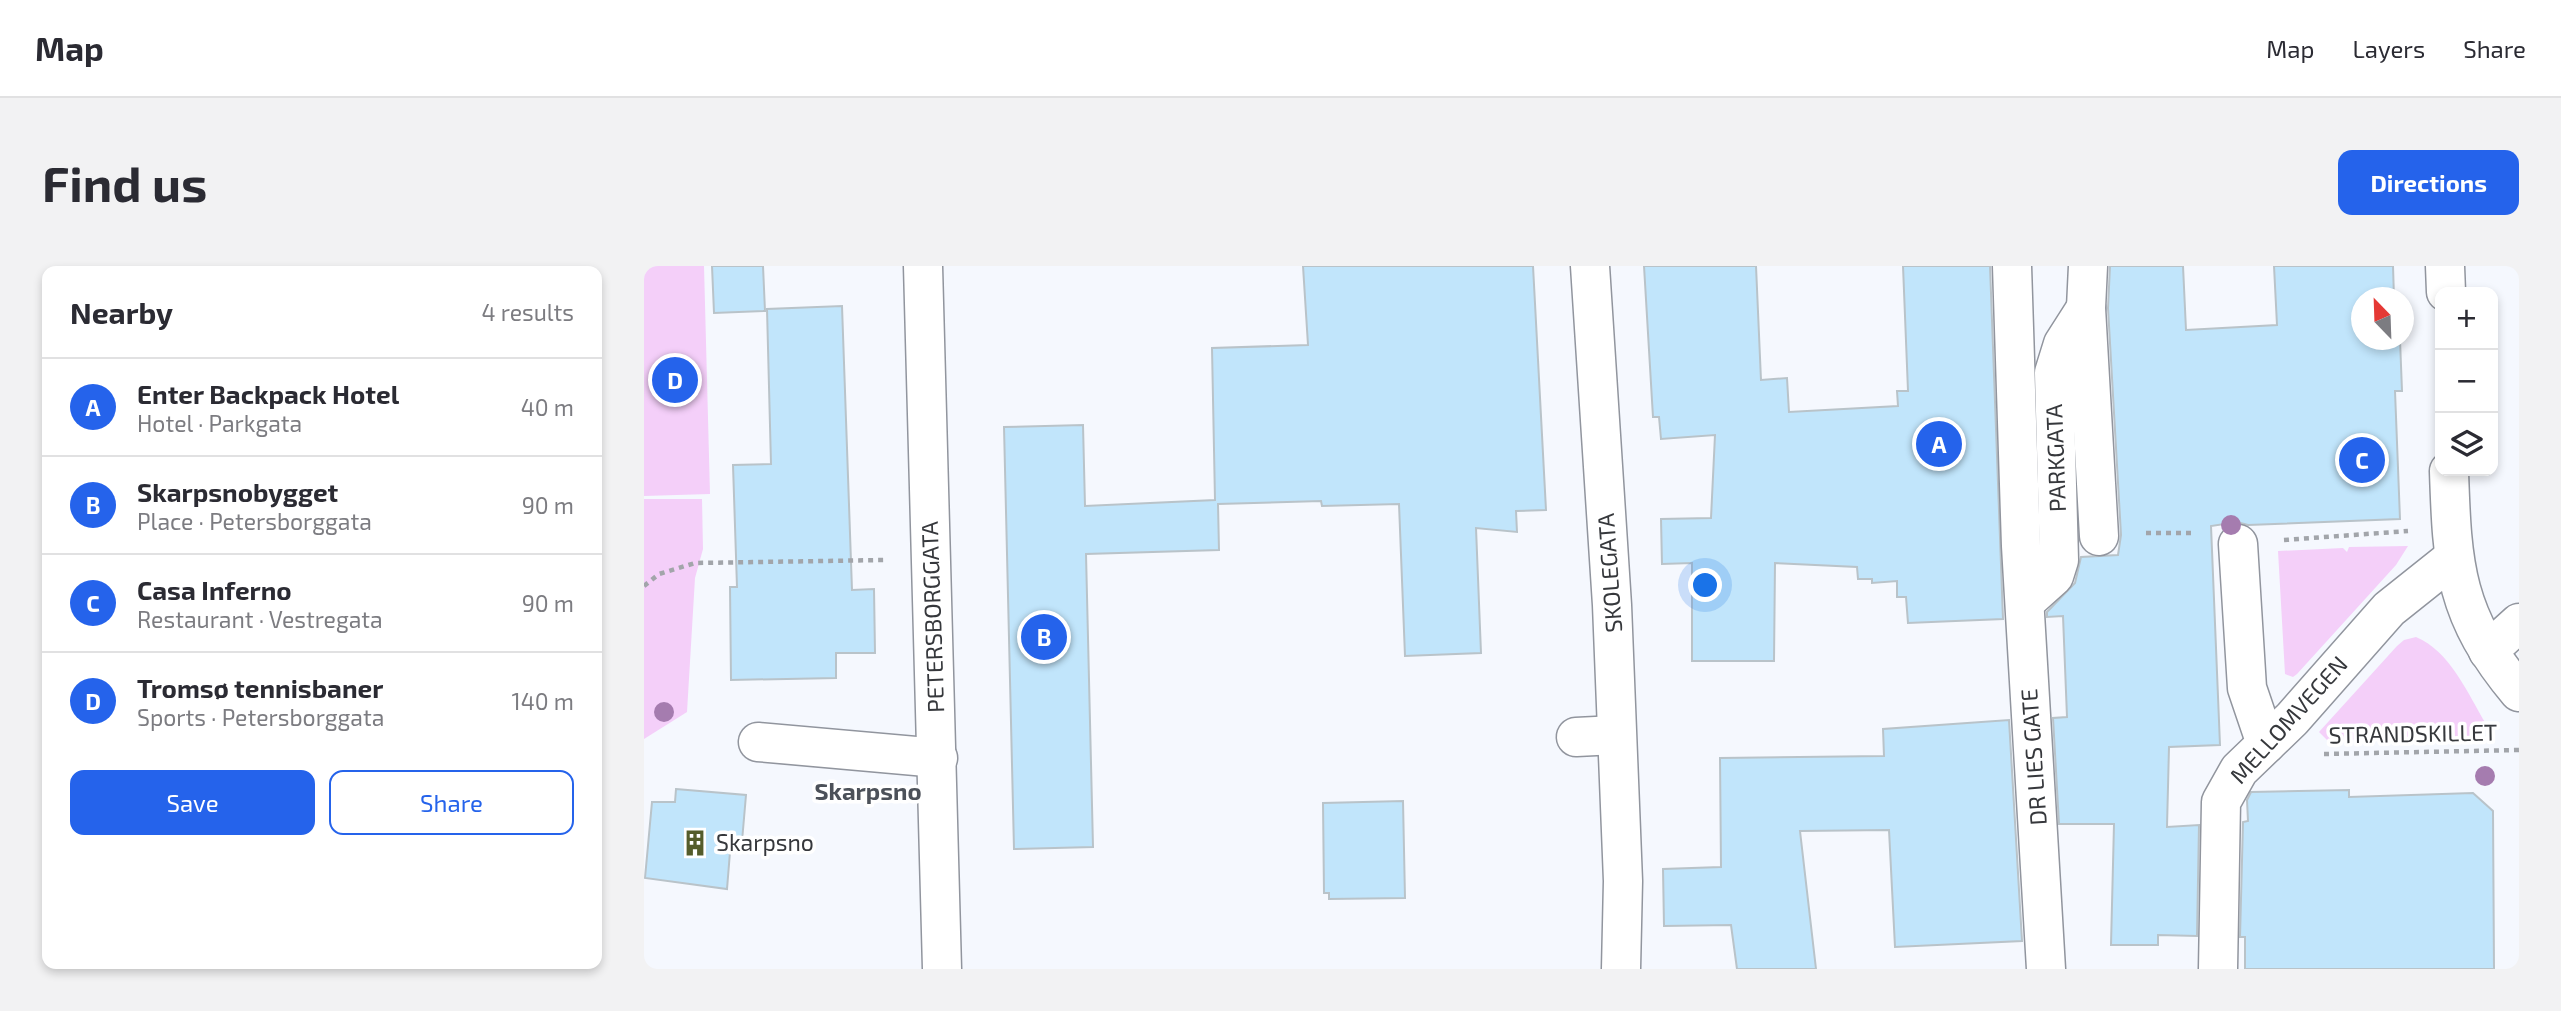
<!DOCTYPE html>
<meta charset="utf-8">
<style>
:root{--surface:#fff;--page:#f2f2f3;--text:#2b2b33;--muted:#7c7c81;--line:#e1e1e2;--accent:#2563eb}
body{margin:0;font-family:"Exo 2",sans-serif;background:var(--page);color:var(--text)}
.controls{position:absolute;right:21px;top:21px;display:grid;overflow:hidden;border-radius:14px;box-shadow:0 4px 10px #0003}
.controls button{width:63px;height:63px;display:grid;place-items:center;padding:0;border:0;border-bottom:2px solid var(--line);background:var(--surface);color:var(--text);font:35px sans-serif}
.compass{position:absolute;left:1707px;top:21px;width:63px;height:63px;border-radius:50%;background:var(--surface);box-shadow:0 4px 10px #0003;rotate:337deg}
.you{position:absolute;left:1062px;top:320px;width:24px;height:24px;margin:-18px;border:5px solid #fff;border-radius:50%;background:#1a73e8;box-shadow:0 0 0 10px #1a73e833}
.badge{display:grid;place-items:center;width:46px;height:46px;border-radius:50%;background:var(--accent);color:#fff;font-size:23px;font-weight:700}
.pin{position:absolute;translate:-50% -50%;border:4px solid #fff;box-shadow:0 2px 7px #0006}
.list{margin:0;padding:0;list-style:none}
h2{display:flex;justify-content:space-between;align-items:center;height:91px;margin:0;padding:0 28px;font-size:30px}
h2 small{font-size:23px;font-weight:400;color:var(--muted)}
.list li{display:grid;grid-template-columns:46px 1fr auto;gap:21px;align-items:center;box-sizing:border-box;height:98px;padding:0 28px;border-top:2px solid var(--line)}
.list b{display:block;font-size:26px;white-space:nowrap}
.list p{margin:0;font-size:23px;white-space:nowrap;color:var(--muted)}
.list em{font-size:23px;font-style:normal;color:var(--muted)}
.actions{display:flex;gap:14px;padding:21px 28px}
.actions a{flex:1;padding:16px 0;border:2px solid var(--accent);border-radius:14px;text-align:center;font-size:24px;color:var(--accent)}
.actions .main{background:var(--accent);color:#fff}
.icon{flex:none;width:38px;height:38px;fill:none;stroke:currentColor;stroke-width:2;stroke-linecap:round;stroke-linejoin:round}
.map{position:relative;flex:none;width:1875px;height:703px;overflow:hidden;border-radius:14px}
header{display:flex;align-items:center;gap:42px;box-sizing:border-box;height:98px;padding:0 35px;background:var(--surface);border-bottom:2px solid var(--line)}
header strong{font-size:33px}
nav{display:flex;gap:38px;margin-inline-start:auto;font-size:24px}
.intro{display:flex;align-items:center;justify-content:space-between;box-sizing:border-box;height:168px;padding:0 42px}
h1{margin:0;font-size:49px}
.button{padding:18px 32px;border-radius:14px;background:var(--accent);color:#fff;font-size:24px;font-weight:700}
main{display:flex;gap:42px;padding:0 42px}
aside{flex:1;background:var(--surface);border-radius:14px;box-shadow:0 4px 10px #0003}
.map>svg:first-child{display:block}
</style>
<header>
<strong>Map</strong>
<nav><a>Map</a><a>Layers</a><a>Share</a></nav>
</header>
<div class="intro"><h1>Find us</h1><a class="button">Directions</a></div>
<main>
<aside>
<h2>Nearby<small>4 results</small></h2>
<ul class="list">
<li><span class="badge">A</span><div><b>Enter Backpack Hotel</b><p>Hotel · Parkgata</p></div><em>40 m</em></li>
<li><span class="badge">B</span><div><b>Skarpsnobygget</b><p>Place · Petersborggata</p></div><em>90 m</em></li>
<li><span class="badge">C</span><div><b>Casa Inferno</b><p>Restaurant · Vestregata</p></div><em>90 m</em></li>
<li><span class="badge">D</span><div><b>Tromsø tennisbaner</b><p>Sports · Petersborggata</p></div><em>140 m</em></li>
</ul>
<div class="actions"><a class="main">Save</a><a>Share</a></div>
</aside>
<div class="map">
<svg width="1875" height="703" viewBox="0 0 1875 703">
<rect width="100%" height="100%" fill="#f5f8fe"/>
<g fill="#f4cff9">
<polygon points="0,0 60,0 66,228 0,230"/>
<polygon points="0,233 58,233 59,283 51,312 43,446 0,473"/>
<polygon points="1764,280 1752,299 1653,408 1649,411 1641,408 1634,285 1699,282 1703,286 1705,281"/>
<path d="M 1772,371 C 1806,385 1824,428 1842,458 L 1842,463 L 1836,472 L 1693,474 L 1683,474 L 1675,466 L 1753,380 L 1760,374 Z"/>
</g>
<g fill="#c1e5fb" stroke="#b9c3c9" stroke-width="2">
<polygon points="68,0 119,0 121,45 70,47"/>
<polygon points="659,0 889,0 902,244 872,245 873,266 832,262 837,387 761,390 755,238 678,240 677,235 574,238 575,284 442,288 449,581 370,583 360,161 439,159 441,240 571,234 568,82 664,79"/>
<polygon points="1000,0 1112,0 1117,114 1143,112 1145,146 1254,140 1253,125 1264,125 1259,0 1346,0 1359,353 1264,357 1262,331 1253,331 1253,315 1228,317 1228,313 1214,313 1213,301 1131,297 1130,395 1048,395 1048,297 1018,298 1017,253 1067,252 1071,169 1017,173 1015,151 1009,151"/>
<polygon points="1466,0 1539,0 1542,64 1633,59 1630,0 1749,0 1750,32 1718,32 1718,74 1756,74 1758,125 1751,125 1756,253 1604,259 1593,256 1567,260 1576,479 1525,481 1523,561 1555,559 1553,670 1514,669 1514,679 1467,679 1470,558 1415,558 1409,452 1423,451 1419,350 1403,351 1403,346 1431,317 1437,291 1474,289 1477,269 1464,42"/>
<polygon points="198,40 208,324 230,323 231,387 192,387 192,412 87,414 86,321 93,321 89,199 127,198 123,43"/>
<polygon points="1365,454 1378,675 1251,681 1245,564 1156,565 1172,703 1093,703 1087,659 1020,660 1019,603 1077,601 1076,492 1240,490 1239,463"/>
<polygon points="32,523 102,529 97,587 86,586 83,623 1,612 8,536 31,536"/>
<polygon points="1705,524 1705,531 1829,527 1849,545 1850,703 1601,703 1601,671 1596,671 1599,556 1604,555 1603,534 1607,526"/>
<polygon points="759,535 761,632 685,633 685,627 680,627 679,537"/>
</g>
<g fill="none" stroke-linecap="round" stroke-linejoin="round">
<g stroke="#91959e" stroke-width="41">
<g id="minor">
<polyline points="279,0 298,703"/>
<polyline points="946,0 968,339 979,615 977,703"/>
<polyline points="1368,0 1377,280 1402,703"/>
<polyline points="1444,0 1442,42 1455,270"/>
<polyline points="1801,0 1802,26"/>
<path d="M 1805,205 C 1808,301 1811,350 1875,426"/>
<polyline points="1594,278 1603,422 1622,478"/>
<polyline points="1381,336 1410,310 1415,294 1410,107 1419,78 1442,42"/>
<polyline points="1844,385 1875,357"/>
<polyline points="932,471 972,469"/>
<polyline points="114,476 294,492"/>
<polyline points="1574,703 1577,536 1595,504 1648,453 1745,343 1809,292"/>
</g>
</g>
<g stroke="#a2a5aa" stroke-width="4.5" stroke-dasharray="5 5" stroke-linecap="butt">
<polyline points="1502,267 1550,267"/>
<polyline points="1640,274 1764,265"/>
<polyline points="0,320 15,308 51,297 242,294"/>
<polyline points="1680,488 1875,484"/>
</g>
<use href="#minor" stroke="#fff" stroke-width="38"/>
</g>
<g fill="#a57caf">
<circle cx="1587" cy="259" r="10"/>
<circle cx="20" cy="446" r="10"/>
<circle cx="1841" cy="510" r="10"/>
</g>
<defs>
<g id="building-bare" transform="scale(2.1)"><path d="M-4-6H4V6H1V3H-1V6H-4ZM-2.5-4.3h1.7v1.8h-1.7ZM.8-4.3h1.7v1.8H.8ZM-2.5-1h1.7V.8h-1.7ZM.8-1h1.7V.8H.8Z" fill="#545c2b" stroke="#fff" stroke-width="2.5" paint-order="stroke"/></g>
</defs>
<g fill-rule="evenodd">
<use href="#building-bare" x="51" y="577"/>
</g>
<g text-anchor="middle" stroke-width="7" stroke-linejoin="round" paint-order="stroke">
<g font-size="23" fill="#36383c" stroke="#fff">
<text transform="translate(1412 192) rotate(-92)" y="8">PARKGATA</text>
<text transform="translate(966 307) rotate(-94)" y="8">SKOLEGATA</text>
<text transform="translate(289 351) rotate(-92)" y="8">PETERSBORGGATA</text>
<text transform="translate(1645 454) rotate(-48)" y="8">MELLOMVEGEN</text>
<text transform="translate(1769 468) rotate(-1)" y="8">STRANDSKILLET</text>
<text transform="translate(1390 491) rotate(-94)" y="8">DR LIES GATE</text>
</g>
<g font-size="23" fill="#36383c" stroke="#fff" text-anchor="start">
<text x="72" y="585">Skarpsno</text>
</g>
<g font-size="24" font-weight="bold" fill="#4c5159" stroke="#fff">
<text x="224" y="534">Skarpsno</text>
</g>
</g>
</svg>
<div class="controls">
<button>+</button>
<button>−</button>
<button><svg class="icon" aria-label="layers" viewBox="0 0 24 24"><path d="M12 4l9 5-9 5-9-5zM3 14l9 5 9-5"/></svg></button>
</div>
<svg class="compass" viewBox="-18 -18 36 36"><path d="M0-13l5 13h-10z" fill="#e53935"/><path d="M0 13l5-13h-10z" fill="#7c7c81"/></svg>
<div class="you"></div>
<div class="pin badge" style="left:1295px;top:178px">A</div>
<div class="pin badge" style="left:400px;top:371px">B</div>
<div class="pin badge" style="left:1718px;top:194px">C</div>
<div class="pin badge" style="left:31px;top:114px">D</div>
</div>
</main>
